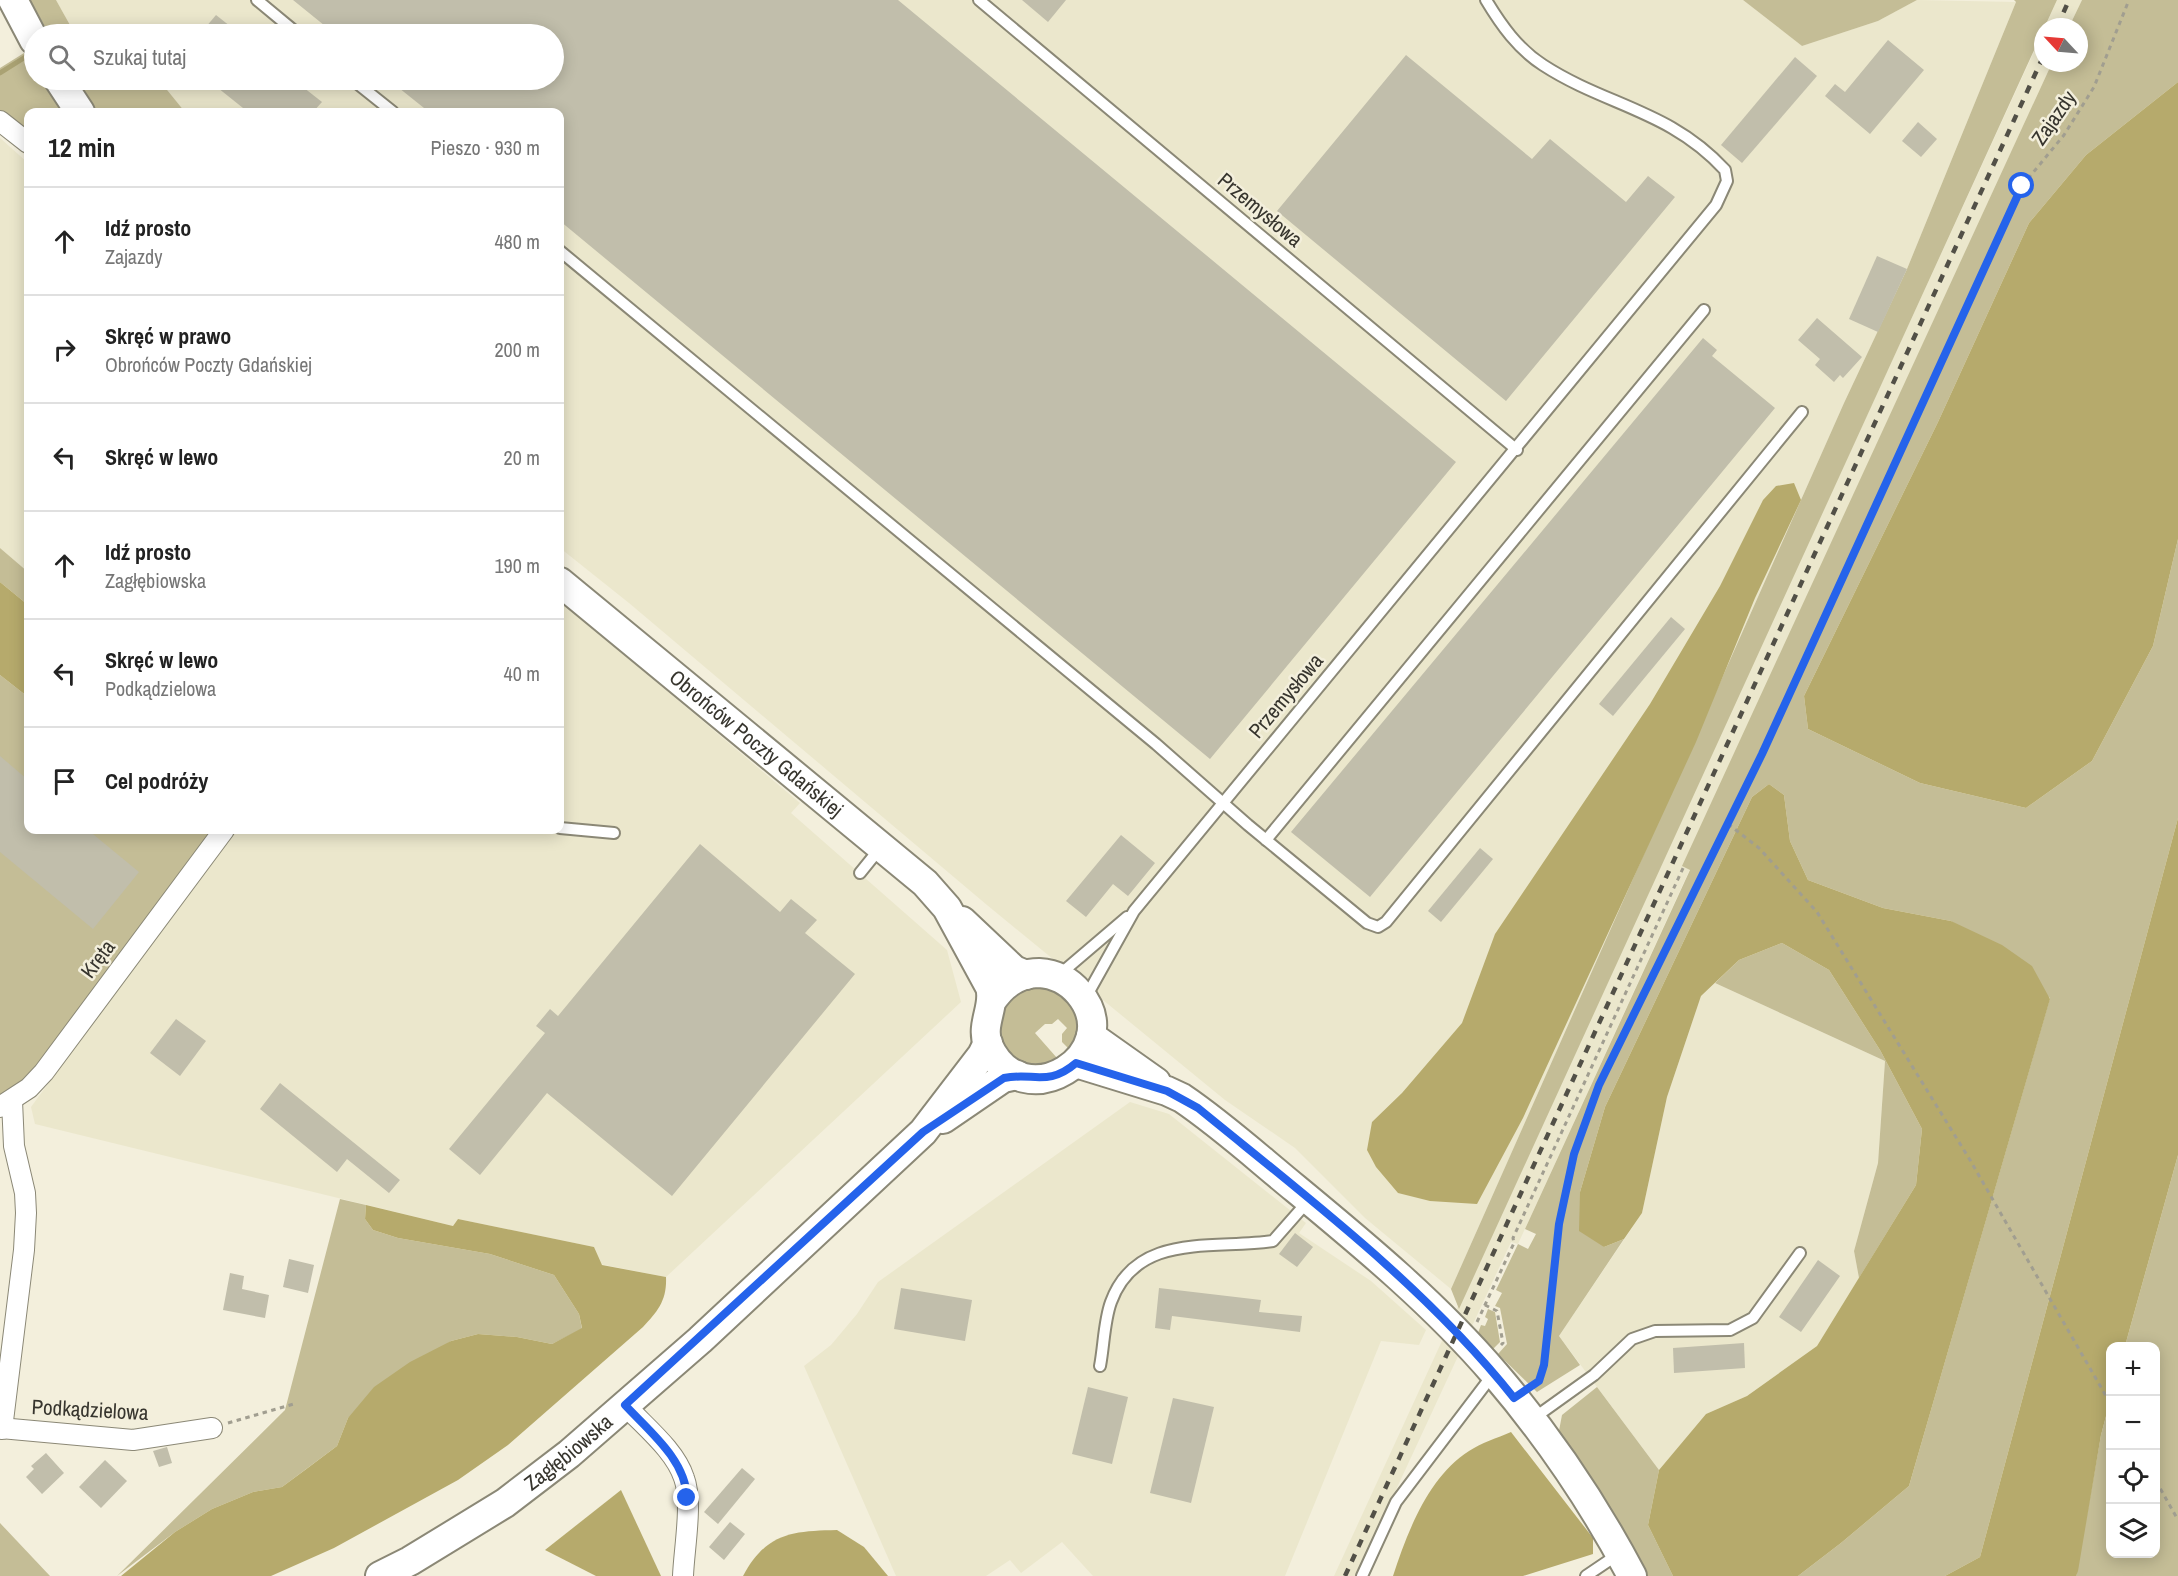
<!DOCTYPE html>
<html lang="pl">
<meta charset="utf-8">
<style>
:root{--surface:#fff;--page:#f2f2f2;--text:#222;--muted:#767676;--line:#e0e0e0}
body{margin:0;font-family:"Archivo Narrow",sans-serif;background:var(--page);color:var(--text)}
.controls{position:absolute;right:18px;bottom:18px;display:grid;overflow:hidden;border-radius:12px;box-shadow:0 3px 15px #0003}
.controls button{width:54px;height:54px;display:grid;place-items:center;padding:0;border:0;border-bottom:2px solid var(--line);background:var(--surface);color:var(--text);font:30px sans-serif}
.compass{position:absolute;left:2034px;top:18px;width:54px;height:54px;border-radius:50%;background:var(--surface);box-shadow:0 3px 15px #0003;rotate:296deg}
.stop{position:absolute;width:18px;height:18px;margin:-14px;border:4px solid #2563eb;border-radius:50%;background:#fff}
.stop.end{background:#2563eb;border-color:#fff;box-shadow:0 2px 6px #0008}
.list{margin:0;padding:0;list-style:none}
h2{display:flex;justify-content:space-between;align-items:center;height:78px;margin:0;padding:0 24px;font-size:26px}
h2 small{font-size:20px;font-weight:400;color:var(--muted)}
.list li{display:grid;grid-template-columns:39px 1fr auto;gap:18px;align-items:center;box-sizing:border-box;height:108px;padding:0 24px;border-top:2px solid var(--line)}
.list b{display:block;font-size:22px;white-space:nowrap}
.list p{margin:0;font-size:20px;white-space:nowrap;color:var(--muted)}
.list em{font-size:20px;font-style:normal;color:var(--muted)}
.icon{flex:none;width:33px;height:33px;fill:none;stroke:currentColor;stroke-width:2;stroke-linecap:round;stroke-linejoin:round}
.map{position:relative;flex:none;width:2178px;height:1576px;overflow:hidden}
.search{position:absolute;background:var(--surface);box-shadow:0 3px 15px #0003;left:24px;top:24px;width:540px;height:66px;display:flex;align-items:center;gap:15px;box-sizing:border-box;padding:0 21px;border-radius:33px;color:var(--muted);font-size:22px}
.panel{position:absolute;background:var(--surface);box-shadow:0 3px 15px #0003;left:24px;top:108px;width:540px;height:726px;border-radius:12px}
.map>svg:first-child{display:block}
</style>
<div class="map">
<svg width="2178" height="1576" viewBox="0 0 2178 1576">
<rect width="100%" height="100%" fill="#f3efdc"/>
<g fill="#ebe7cc">
<polygon points="56,0 1743,0 1802,46 1878,21 1917,0 2016,2 1907,269 1844,403 1451,1289 1365,1218 1295,1148 1225,1100 987,905 629,603 560,548 560,112 185,112 159,80 554,80 554,34 130,34 124,24 112,34 75,34"/>
<polygon points="2057,0 2082,0 2069,27 2045,27"/>
<polygon points="2043,32 2043,63 2052,63 1683,866 1690,869 1518,1244 1511,1242 1356,1576 1334,1576"/>
<polygon points="0,138 28,163 28,572 0,548"/>
<polygon points="560,601 800,803 791,813 947,950 961,1002 666,1277 599,1264 594,1247 458,1219 453,1226 35,1124 31,1107 234,830 560,830"/>
<polygon points="1715,983 1885,1061 1878,1163 1854,1251 1859,1278 1817,1346 1747,1396 1706,1414 1659,1470 1559,1336 1642,1213 1667,1097 1701,996"/>
<polygon points="1130,1102 1169,1114 1306,1223 1299,1233 1371,1281 1426,1330 1419,1345 1381,1341 1285,1576 1093,1576 1062,1542 1021,1573 1010,1560 986,1576 896,1576 804,1366 831,1345 857,1314 878,1282"/>
</g>
<g fill="#c4bd96">
<polygon points="30,0 56,0 75,34 49,34"/>
<polygon points="1743,0 1917,0 1878,21 1802,46"/>
<polygon points="2014,0 2057,0 1459,1309 1451,1289 1844,403 1907,269 2016,2"/>
<polygon points="2082,0 2178,0 2178,82 2086,155 2029,223 1938,422 1804,696 1808,729 1920,783 2026,808 2092,761 2153,646 2178,539 2178,818 1980,1557 1945,1576 1798,1576 1841,1543 1909,1486 2050,998 1951,921 1883,908 1808,880 1790,841 1784,795 1769,784 1752,797 1605,1107 1580,1192 1604,1247 1624,1239 1559,1336 1580,1365 1537,1392 1498,1354 1507,1344 1500,1308 1495,1306 1502,1293 1496,1290 1518,1244 1528,1249 1536,1234 1525,1229 1690,870 1682,866 2052,63 2079,63 2079,27 2069,27"/>
<polygon points="24,53 34,68 34,80 42,80 65,112 28,112 28,137 0,115 0,68"/>
<polygon points="85,80 159,80 185,112 98,112 82,89"/>
<polygon points="0,548 28,572 28,605 0,582"/>
<polygon points="0,675 28,697 28,830 214,830 31,1075 0,1098"/>
<polygon points="1782,943 1829,970 1880,1050 1922,1129 1916,1185 1859,1278 1854,1251 1878,1163 1885,1061 1715,983 1739,960"/>
<path d="M 1040,985 C 1073,998 1086,1012 1073,1048 L 1068,1048 L 1062,1042 L 1062,1034 L 1067,1028 L 1058,1019 L 1052,1024 L 1045,1024 L 1035,1033 L 1057,1058 L 1056,1065 C 1013,1077 978,1036 1008,1001 C 1010,997 1013,993 1017,991 C 1024,988 1033,987 1040,985 Z"/>
<polygon points="2178,1155 2178,1576 2076,1576 2101,1435 2110,1401 2110,1554 2156,1554 2156,1346 2125,1346"/>
<polygon points="340,1199 366,1205 365,1219 373,1230 398,1238 490,1254 554,1275 579,1314 582,1329 552,1344 517,1337 478,1334 451,1341 348,1418 337,1446 282,1487 253,1492 212,1509 175,1532 117,1576 285,1410"/>
<polygon points="1488,1309 1495,1312 1500,1342 1493,1349 1478,1333 1481,1325 1485,1326 1488,1319 1485,1317"/>
<polygon points="1597,1387 1659,1470 1648,1525 1673,1576 1644,1576 1558,1436 1562,1415"/>
<polygon points="0,1523 50,1576 0,1576"/>
</g>
<g fill="#b6aa6c">
<polygon points="2178,82 2178,539 2153,646 2092,761 2026,808 1920,783 1808,729 1804,696 1938,422 2029,223 2086,155"/>
<polygon points="1794,483 1801,500 1755,598 1696,742 1523,1118 1477,1204 1430,1201 1398,1193 1376,1167 1367,1150 1372,1122 1402,1093 1462,1023 1495,934 1650,704 1720,586 1763,500 1776,486"/>
<polygon points="0,582 28,605 28,697 0,675"/>
<polygon points="1769,784 1784,795 1790,841 1808,880 1883,908 1951,921 2002,945 2032,966 2050,999 1909,1486 1841,1543 1798,1576 1673,1576 1648,1525 1659,1470 1706,1414 1747,1396 1817,1346 1916,1185 1922,1129 1880,1050 1829,970 1782,943 1739,960 1701,996 1667,1097 1642,1213 1624,1239 1604,1247 1579,1231 1580,1192 1605,1107 1752,797"/>
<polygon points="2178,818 2178,1155 2125,1346 2110,1346 2110,1401 2101,1435 2078,1571 2076,1576 1945,1576 1980,1557"/>
<path d="M 366,1205 L 453,1226 L 458,1219 L 594,1247 L 602,1265 L 666,1277 C 667,1300 658,1311 643,1327 L 508,1445 L 458,1480 L 334,1548 L 271,1576 L 121,1576 L 175,1532 L 212,1509 L 253,1492 L 282,1487 L 305,1470 L 337,1446 L 348,1418 L 374,1387 L 410,1362 L 451,1341 L 478,1334 L 517,1337 L 552,1344 L 582,1328 L 579,1314 L 554,1275 L 490,1254 L 398,1238 L 373,1230 L 365,1219 Z"/>
<path d="M 1511,1432 L 1593,1538 L 1593,1554 L 1523,1576 L 1393,1576 C 1407,1533 1428,1477 1469,1451 C 1481,1443 1497,1438 1511,1432 Z"/>
<polygon points="621,1490 661,1576 596,1576 545,1550"/>
<path d="M 837,1530 L 864,1547 L 888,1576 L 743,1576 C 766,1533 792,1531 837,1530 Z"/>
</g>
<g fill="none" stroke-linecap="round" stroke-linejoin="round">
<polyline stroke="#aaa273" stroke-width="5" points="0,73 27,56"/>
</g>
<g fill="#c1beab">
<polygon points="293,0 898,0 1456,462 1210,759 560,221 560,112 429,112 389,80 554,80 554,34 335,34"/>
<polygon points="1022,0 1066,0 1048,22"/>
<polygon points="216,15 240,34 200,34"/>
<polygon points="1888,40 1924,70 1870,134 1825,96 1835,84 1845,92"/>
<polygon points="1406,55 1532,159 1550,139 1626,202 1648,176 1675,197 1506,401 1277,211"/>
<polygon points="1795,57 1817,76 1742,163 1721,145"/>
<polygon points="208,80 294,80 322,102 313,112 248,112"/>
<polygon points="1918,122 1937,139 1921,157 1902,141"/>
<polygon points="1877,256 1907,269 1878,332 1849,319"/>
<polygon points="1817,318 1862,357 1843,378 1840,375 1834,382 1815,365 1820,359 1798,340"/>
<polygon points="1703,338 1717,350 1712,356 1775,408 1370,897 1291,832"/>
<polygon points="1671,617 1685,629 1613,716 1599,704"/>
<polygon points="0,756 28,780 28,830 88,830 139,872 93,929 0,852"/>
<polygon points="1121,835 1155,863 1128,896 1113,884 1086,917 1066,901"/>
<polygon points="700,844 780,912 791,899 817,920 805,933 855,974 672,1196 547,1093 480,1175 449,1149 545,1033 536,1026 550,1009 558,1016"/>
<polygon points="1480,848 1493,859 1441,922 1428,911"/>
<polygon points="176,1019 206,1041 180,1076 150,1053"/>
<polygon points="280,1083 400,1180 389,1193 347,1159 337,1172 260,1109"/>
<polygon points="1295,1233 1313,1247 1297,1267 1279,1254"/>
<polygon points="289,1259 314,1265 308,1293 283,1287"/>
<polygon points="1818,1260 1840,1276 1801,1332 1779,1317"/>
<polygon points="230,1273 244,1276 242,1289 269,1295 265,1318 223,1310"/>
<polygon points="901,1288 972,1300 965,1341 894,1329"/>
<polygon points="1159,1288 1261,1300 1259,1312 1302,1316 1300,1332 1172,1316 1170,1330 1155,1328"/>
<polygon points="1744,1343 1745,1368 1674,1373 1673,1348"/>
<polygon points="1088,1387 1128,1397 1112,1464 1072,1454"/>
<polygon points="1173,1398 1214,1407 1191,1503 1150,1493"/>
<polygon points="167,1447 172,1463 159,1467 153,1451"/>
<polygon points="46,1453 64,1473 42,1494 26,1477 34,1469 31,1466"/>
<polygon points="105,1460 127,1481 101,1508 79,1487"/>
<polygon points="742,1468 755,1479 718,1524 704,1512"/>
<polygon points="730,1522 745,1534 724,1560 709,1547"/>
</g>
<g fill="none" stroke-linecap="round" stroke-linejoin="round">
<g stroke="#8b8876" stroke-width="14">
<g id="lane">
<polyline points="257,0 298,34"/>
<polyline points="979,0 1517,450"/>
<polyline points="353,80 393,112"/>
<polyline points="560,251 1156,744 1248,825 1367,923 1378,927 1386,922 1802,412"/>
<polyline points="560,828 614,833"/>
<polyline points="1266,840 1704,310"/>
<polyline points="860,873 881,847"/>
<polyline points="1059,975 1127,917"/>
<path d="M 1086,997 L 1134,911 L 1716,205 L 1727,181 L 1725,170 C 1670,110 1606,106 1543,65 C 1518,49 1501,25 1486,0"/>
<path d="M 1100,1366 C 1104,1345 1104,1321 1111,1302 C 1137,1231 1215,1250 1273,1241 L 1309,1200"/>
<polyline points="1534,1418 1594,1375 1632,1339 1655,1331 1730,1330 1753,1318 1800,1253"/>
<polyline points="1362,1576 1396,1502 1494,1373"/>
<polyline points="1586,1576 1620,1553"/>
</g>
</g>
<g stroke="#8b8876" stroke-width="22">
<g id="street">
<polyline points="0,121 28,143"/>
<polyline points="0,1107 29,1088 44,1072 224,830"/>
<path d="M 625,1405 C 644,1426 675,1450 684,1478 C 693,1502 684,1549 683,1576"/>
<polyline points="0,1428 133,1440 212,1428"/>
<polyline points="2,1429 24,1250 26,1213 25,1193 14,1146 12,1101"/>
</g>
</g>
<g stroke="#8b8876" stroke-width="32">
<g id="secondary">
<polyline points="13,0 34,40"/>
<polyline points="59,80 80,112"/>
<path id="s1" d="M 560,582 L 925,883 L 947,908 L 990,987 C 996,1006 980,1024 988,1045 C 1022,1122 1129,1053 1079,993 C 1069,981 1055,974 1039,973 C 1017,973 1002,985 991,1002"/>
<polyline points="962,921 1014,970 1026,975"/>
<polyline points="1091,1036 1156,1082"/>
<path d="M 1076,1063 L 1167,1091 L 1182,1098 C 1222,1125 1258,1158 1296,1189 C 1365,1246 1436,1305 1495,1374 C 1548,1436 1594,1504 1632,1576"/>
<polyline points="943,1119 1003,1078 1017,1075"/>
<path id="s2" d="M 380,1576 L 410,1561 L 505,1503 L 569,1454 L 700,1340 L 923,1132 L 982,1055 L 988,1043"/>
</g>
</g>
<g stroke="#a19e90" stroke-width="3" stroke-dasharray="4.5 4.5" stroke-linecap="butt">
<polyline points="1728,824 1759,848 1817,912 1970,1160 2110,1403"/>
<polyline points="1485,1305 1497,1311 1503,1343 1501,1345"/>
<polyline points="1477,1322 1514,1243 1513,1238 1684,866"/>
<polyline points="1533,1385 1539,1381 1544,1365 1559,1224 1574,1153 1599,1085 1762,754 2022,186 2064,135 2094,87 2129,0"/>
<polyline points="228,1423 297,1403"/>
<polyline points="2156,1481 2178,1520"/>
</g>
<use href="#lane" stroke="#fff" stroke-width="10"/>
<use href="#street" stroke="#fff" stroke-width="20"/>
<use href="#secondary" stroke="#fff" stroke-width="28"/>
<g stroke="#525047" stroke-width="4.5" stroke-dasharray="8 8" stroke-linecap="butt">
<polyline points="2057,27 2069,0"/>
<polyline points="1345,1576 2043,57"/>
</g>
</g>
<g fill="none" stroke-linecap="round" stroke-linejoin="round">
<path stroke="#2563eb" stroke-width="8" d="M 687,1498 C 686,1460 649,1431 625,1405 L 923,1132 L 1004,1078 C 1033,1072 1048,1087 1076,1063 L 1167,1091 L 1198,1108 C 1308,1198 1425,1286 1514,1398 L 1539,1381 L 1544,1365 L 1559,1224 L 1574,1154 L 1599,1085 L 1762,754 L 2022,186"/>
</g>
<g text-anchor="middle" stroke-width="5" stroke-linejoin="round" paint-order="stroke">
<g font-size="21" fill="#37352e" stroke="#f3efdc">
<text transform="translate(2054 118) rotate(-55)" y="7">Zajazdy</text>
<text transform="translate(1260 210) rotate(40)" y="7">Przemysłowa</text>
<text transform="translate(1286 696) rotate(-50)" y="7">Przemysłowa</text>
<text dy="7" stroke="none"><textPath href="#s1" startOffset="254">Obrońców Poczty Gdańskiej</textPath></text>
<text transform="translate(98 959) rotate(-53)" y="7">Kręta</text>
<text transform="translate(90 1410) rotate(3)" y="7">Podkądzielowa</text>
<text dy="7" stroke="none"><textPath href="#s2" startOffset="226">Zagłębiowska</textPath></text>
</g>
</g>
</svg>
<div class="controls">
<button>+</button>
<button>−</button>
<button><svg class="icon" aria-label="locate" viewBox="0 0 24 24"><circle cx="12" cy="12" r="6"/><path d="M12 2v4M12 18v4M2 12h4M18 12h4"/></svg></button>
<button><svg class="icon" aria-label="layers" viewBox="0 0 24 24"><path d="M12 4l9 5-9 5-9-5zM3 14l9 5 9-5"/></svg></button>
</div>
<svg class="compass" viewBox="-18 -18 36 36"><path d="M0-13l5 13h-10z" fill="#e53935"/><path d="M0 13l5-13h-10z" fill="#767676"/></svg>
<div class="stop" style="left:2022px;top:186px"></div>
<div class="stop end" style="left:687px;top:1498px"></div>
<div class="search"><svg class="icon" aria-label="search" viewBox="0 0 24 24"><circle cx="10" cy="10" r="6"/><path d="M15 15l6 6"/></svg>Szukaj tutaj</div>
<section class="panel">
<h2>12 min<small>Pieszo · 930 m</small></h2>
<ul class="list">
<li><svg class="icon" aria-label="ahead" viewBox="0 0 24 24"><path d="M12 20V5M6 11l6-6 6 6"/></svg><div><b>Idź prosto</b><p>Zajazdy</p></div><em>480 m</em></li>
<li><svg class="icon" aria-label="right" viewBox="0 0 24 24"><path d="M7 20v-9h11M14 6l5 5-5 5"/></svg><div><b>Skręć w prawo</b><p>Obrońców Poczty Gdańskiej</p></div><em>200 m</em></li>
<li><svg class="icon" aria-label="left" viewBox="0 0 24 24"><path d="M17 20v-9H6M10 6l-5 5 5 5"/></svg><div><b>Skręć w lewo</b></div><em>20 m</em></li>
<li><svg class="icon" aria-label="ahead" viewBox="0 0 24 24"><path d="M12 20V5M6 11l6-6 6 6"/></svg><div><b>Idź prosto</b><p>Zagłębiowska</p></div><em>190 m</em></li>
<li><svg class="icon" aria-label="left" viewBox="0 0 24 24"><path d="M17 20v-9H6M10 6l-5 5 5 5"/></svg><div><b>Skręć w lewo</b><p>Podkądzielowa</p></div><em>40 m</em></li>
<li><svg class="icon" aria-label="arrive" viewBox="0 0 24 24"><path d="M6 21V4h12l-3 4 3 4H6"/></svg><div><b>Cel podróży</b></div></li>
</ul>
</section>
</div>
